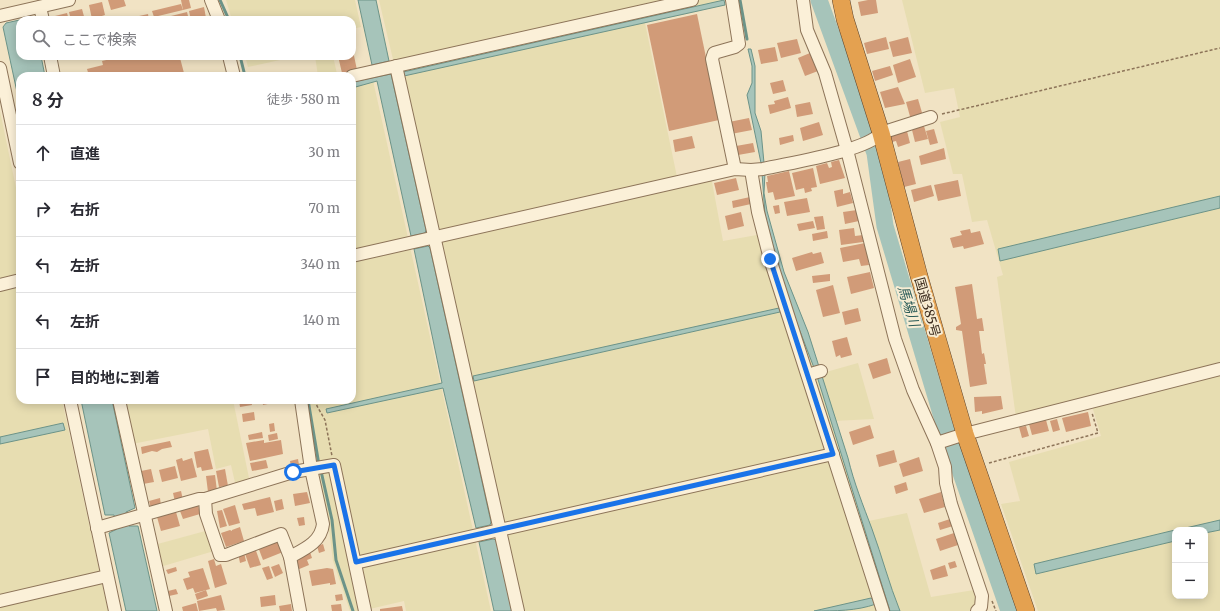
<!DOCTYPE html>
<html lang="ja">
<meta charset="utf-8">
<style>
:root{--surface:#fff;--page:#f2f2f3;--text:#2b2b33;--muted:#7c7c81;--line:#e1e1e2}
body{margin:0;font-family:Merriweather,"Noto Sans JP",serif;background:var(--page);color:var(--text)}
.controls{position:absolute;right:12px;bottom:12px;display:grid;overflow:hidden;border-radius:8px;box-shadow:0 2px 10px #0003}
.controls button{width:36px;height:36px;display:grid;place-items:center;padding:0;border:0;border-bottom:1px solid var(--line);background:var(--surface);color:var(--text);font:20px sans-serif}
.stop{position:absolute;width:12px;height:12px;margin:-9px;border:3px solid #1a73e8;border-radius:50%;background:#fff}
.stop.end{background:#1a73e8;border-color:#fff;box-shadow:0 1px 4px #0008}
.list{margin:0;padding:0;list-style:none}
h2{display:flex;justify-content:space-between;align-items:center;height:52px;margin:0;padding:0 16px;font-size:17px}
h2 small{font-size:13px;font-weight:400;color:var(--muted)}
.list li{display:grid;grid-template-columns:26px 1fr auto;gap:12px;align-items:center;box-sizing:border-box;height:56px;padding:0 16px;border-top:1px solid var(--line)}
.list b{display:block;font-size:15px;white-space:nowrap}
.list em{font-size:13px;font-style:normal;color:var(--muted)}
.icon{flex:none;width:22px;height:22px;fill:none;stroke:currentColor;stroke-width:2;stroke-linecap:round;stroke-linejoin:round}
.map{position:relative;flex:none;width:1220px;height:611px;overflow:hidden}
.search{position:absolute;background:var(--surface);box-shadow:0 2px 10px #0003;left:16px;top:16px;width:340px;height:44px;display:flex;align-items:center;gap:10px;box-sizing:border-box;padding:0 14px;border-radius:12px;color:var(--muted);font-size:15px}
.panel{position:absolute;background:var(--surface);box-shadow:0 2px 10px #0003;left:16px;top:72px;width:340px;height:332px;border-radius:12px}
.map>svg:first-child{display:block}
</style>
<div class="map">
<svg width="1220" height="611" viewBox="0 0 1220 611">
<rect width="100%" height="100%" fill="#f1e3c4"/>
<g fill="#e7ddb1" fill-rule="evenodd">
<polygon points="226,0 355,0 361,27 352,29 352,20 232,20"/>
<polygon points="379,0 724,0 700,11 645,23 677,177 710,171 723,241 769,233 819,374 858,363 874,419 833,421 864,522 907,513 931,597 974,590 981,611 523,611"/>
<path d="M 902,0 L 1220,0 L 1220,611 L 1038,611 L 1001,504 L 1020,501 L 1009,462 L 1101,436 L 1090,399 L 1016,418 L 997,277 L 1003,275 L 987,220 L 972,222 L 962,174 L 953,174 L 940,122 L 960,117 L 954,88 L 925,93 ZM 1175,530 L 1205,530 L 1205,596 L 1175,596 Z"/>
<polygon points="245,56 298,56 248,67"/>
<polygon points="315,56 333,56 337,74 318,76"/>
<polygon points="372,76 491,611 406,611 404,601 361,611 350,611 333,561 328,522 315,464 305,400 352,400 352,80"/>
<polygon points="0,111 20,207 20,400 62,400 108,611 0,611"/>
<polygon points="124,400 233,400 250,483 236,487 231,465 216,469 208,429 132,444"/>
<polygon points="209,530 214,551 160,567 154,545"/>
</g>
<g fill="#a6c4ba" stroke="#6c9388">
<polygon points="358,0 376,0 389,61 372,65"/>
<polygon points="724,0 725,5 404,76 403,72"/>
<polygon points="33,17 34,20 20,20 20,56 41,56 45,76 20,76 20,106 3,27 6,23"/>
<polygon points="748,49 751,49 755,66 755,113 761,131 764,163 761,163 747,95 752,83 752,66"/>
<polygon points="391,74 426,230 425,233 411,236 377,81 352,88 352,82"/>
<path d="M 765,172 L 764,193 L 767,211 L 784,272 L 808,332 L 848,458 C 854,483 863,505 872,529 C 882,556 889,584 900,611 L 890,611 L 816,373 L 785,292 L 765,215 L 762,173 Z"/>
<polygon points="1220,196 1220,208 1000,261 998,249"/>
<polygon points="428,246 430,248 491,522 490,525 476,528 443,388 327,413 326,409 442,383 414,249"/>
<polygon points="779,308 780,312 474,381 473,376"/>
<polygon points="81,400 112,400 135,508 126,512 129,526 138,526 157,611 126,611 109,533 117,529 114,515 105,515"/>
<polygon points="63,423 65,430 0,444 0,437"/>
<polygon points="1220,520 1220,530 1205,533 1205,530 1177,530"/>
<polygon points="1175,530 1175,541 1036,574 1034,564"/>
<polygon points="493,539 496,540 512,611 494,611 479,542"/>
<path d="M 871,598 L 876,601 L 876,604 C 857,611 834,611 814,611 Z"/>
</g>
<g fill="none" stroke-linecap="round" stroke-linejoin="round">
<g stroke="#6c9388" stroke-width="3">
<polyline points="220,0 229,20"/>
<polyline points="740,0 747,39"/>
<polyline points="240,56 245,76"/>
<polyline points="308,400 319,465"/>
<polyline points="321,471 332,520 336,560 353,611"/>
</g>
<polyline stroke="#a6c4ba" stroke-width="17" points="819,0 875,153 885,226 945,427 1009,611"/>
</g>
<g fill="#d19b78">
<polygon points="108,0 124,0 126,6 111,10"/>
<polygon points="181,0 189,0 191,8 183,10"/>
<polygon points="868,0 876,0 878,13 861,16 858,2"/>
<polygon points="102,2 105,15 92,19 89,5"/>
<polygon points="181,4 183,10 154,17 152,11"/>
<polygon points="204,7 206,18 191,20 189,11"/>
<polygon points="82,9 85,20 71,20 69,12"/>
<polygon points="187,12 189,20 172,20 171,16"/>
<polygon points="67,13 69,20 52,20 51,17"/>
<polygon points="148,14 149,20 131,20 130,18"/>
<polygon points="697,14 719,120 669,131 647,25"/>
<polygon points="886,37 889,49 867,54 864,43"/>
<polygon points="908,37 912,53 893,57 889,42"/>
<polygon points="797,39 801,53 781,58 777,43"/>
<polygon points="775,47 778,61 761,64 758,50"/>
<polygon points="353,51 357,70 342,73 338,56 352,56"/>
<polygon points="810,53 818,71 805,76 798,58"/>
<polygon points="124,56 125,60 143,56 149,56 150,59 163,56 174,56 175,59 180,58 184,73 179,74 179,76 89,76 87,69 103,65 102,61"/>
<polygon points="910,59 916,77 898,83 893,65"/>
<polygon points="890,66 893,75 875,81 872,71"/>
<polygon points="783,80 786,91 773,94 770,83"/>
<polygon points="898,87 905,104 885,108 880,92"/>
<polygon points="788,97 791,108 770,114 768,105 775,104 774,101"/>
<polygon points="918,99 923,116 911,120 906,102"/>
<polygon points="810,102 813,114 797,117 795,105"/>
<polygon points="749,118 752,130 731,134 729,122"/>
<polygon points="819,122 823,135 803,141 800,128"/>
<polygon points="923,123 928,139 915,142 911,126"/>
<polygon points="934,129 938,143 930,145 926,131"/>
<polygon points="907,131 910,143 898,147 896,141 892,142 890,136"/>
<polygon points="793,135 794,141 780,145 779,138"/>
<polygon points="692,136 695,148 675,152 673,140"/>
<polygon points="753,143 755,152 738,155 736,146"/>
<polygon points="944,148 946,159 921,165 919,156"/>
<polygon points="910,159 916,184 904,187 898,162"/>
<polygon points="839,160 845,178 820,184 816,166 827,163 829,168 832,167 831,162"/>
<polygon points="813,168 817,187 811,188 812,191 805,193 804,188 796,190 792,173"/>
<polygon points="789,171 795,196 775,200 773,192 768,193 766,182 768,182 767,176"/>
<polygon points="736,178 739,190 717,195 714,183"/>
<polygon points="958,180 961,196 938,201 934,185"/>
<polygon points="931,185 934,196 914,202 911,190"/>
<polygon points="843,189 843,194 850,192 853,203 837,207 834,191"/>
<polygon points="750,197 751,204 733,208 732,201"/>
<polygon points="807,198 810,212 787,216 784,202"/>
<polygon points="779,205 780,213 775,214 773,206"/>
<polygon points="857,210 859,221 845,224 843,212"/>
<polygon points="741,212 744,226 728,230 725,216"/>
<polygon points="823,216 825,229 817,230 814,217"/>
<polygon points="813,221 815,228 799,231 797,224"/>
<polygon points="854,228 855,236 863,235 863,242 841,245 839,230"/>
<polygon points="970,229 971,233 980,231 984,244 964,249 963,246 953,248 950,238 962,235 960,231"/>
<polygon points="827,231 828,238 813,241 812,234"/>
<polygon points="865,243 869,265 861,266 859,259 843,262 840,248"/>
<polygon points="812,252 813,254 821,252 824,263 796,271 792,258"/>
<polygon points="870,272 874,288 851,294 847,277"/>
<polygon points="830,274 830,281 813,283 812,276"/>
<polygon points="972,284 977,319 982,318 984,331 979,331 982,354 984,353 986,364 984,364 987,384 970,387 962,331 956,330 956,327 961,324 955,287"/>
<polygon points="833,285 840,313 823,317 816,290"/>
<polygon points="858,308 861,321 845,325 842,312"/>
<polygon points="847,337 852,355 841,358 840,355 836,357 832,341"/>
<polygon points="887,358 891,373 873,379 868,364"/>
<polygon points="1001,396 1003,409 982,414 982,411 975,412 974,397"/>
<polygon points="239,400 251,400 252,405 240,407"/>
<polygon points="262,400 277,400 277,402 263,405"/>
<polygon points="254,412 255,420 243,422 242,414"/>
<polygon points="1088,412 1091,426 1066,432 1062,418"/>
<polygon points="1057,419 1060,430 1053,432 1050,421"/>
<polygon points="1046,420 1049,431 1032,435 1029,424"/>
<polygon points="274,423 275,431 270,432 269,424"/>
<polygon points="870,425 874,438 853,445 849,432"/>
<polygon points="1026,426 1029,436 1022,438 1019,427"/>
<polygon points="262,432 263,438 249,440 248,435"/>
<polygon points="277,433 278,439 269,441 268,435"/>
<polygon points="264,440 264,443 281,440 283,454 250,461 246,443"/>
<polygon points="170,441 172,447 162,449 157,452 152,451 142,454 141,447"/>
<polygon points="208,449 213,469 202,471 201,467 197,468 194,452"/>
<polygon points="894,450 897,462 879,467 876,455"/>
<polygon points="919,457 923,471 903,477 899,464"/>
<polygon points="182,458 183,461 192,458 197,477 181,481 176,460"/>
<polygon points="298,459 299,465 291,466 290,461"/>
<polygon points="266,460 268,468 252,471 250,463"/>
<polygon points="175,466 178,478 162,482 159,470"/>
<polygon points="151,469 154,482 143,484 141,471"/>
<polygon points="225,469 228,486 219,487 216,471"/>
<polygon points="215,475 217,491 208,492 206,476"/>
<polygon points="906,482 908,490 896,494 894,486"/>
<polygon points="181,491 183,500 175,502 173,493"/>
<polygon points="307,492 310,503 295,506 293,494"/>
<polygon points="941,492 945,507 924,513 919,499"/>
<polygon points="270,497 274,512 257,516 255,508 244,510 242,504"/>
<polygon points="160,498 161,506 151,508 149,501"/>
<polygon points="282,499 284,509 276,511 274,501"/>
<polygon points="198,505 200,514 183,519 180,511"/>
<polygon points="235,505 240,523 229,526 223,509"/>
<polygon points="222,510 227,526 220,528 217,511"/>
<polygon points="176,512 180,526 161,531 157,517"/>
<polygon points="304,517 305,525 299,526 297,518"/>
<polygon points="950,519 953,526 940,530 938,523"/>
<polygon points="240,527 244,541 226,547 221,533 230,530 232,531 232,530"/>
<polygon points="954,533 958,545 940,551 936,539"/>
<polygon points="278,539 283,552 263,560 258,547"/>
<polygon points="323,544 325,551 319,553 317,546"/>
<polygon points="255,548 261,565 250,568 244,551"/>
<polygon points="244,552 246,561 240,563 238,553"/>
<polygon points="310,552 312,558 307,560 309,565 297,570 294,561 299,560 298,557"/>
<polygon points="214,559 216,566 221,564 227,584 215,588 208,561"/>
<polygon points="955,561 957,567 950,569 948,563"/>
<polygon points="279,564 283,573 275,577 271,567"/>
<polygon points="945,565 948,576 933,580 930,570"/>
<polygon points="269,566 273,578 267,580 262,568"/>
<polygon points="176,567 177,571 168,574 166,570"/>
<polygon points="203,568 210,589 195,593 193,588 187,590 183,579 190,577 188,572"/>
<polygon points="327,568 333,569 336,584 330,585 330,583 312,586 309,571"/>
<polygon points="176,589 178,594 169,596 168,591"/>
<polygon points="206,590 208,596 197,600 195,594"/>
<polygon points="342,594 343,600 336,601 335,595"/>
<polygon points="221,595 225,610 217,611 216,608 199,611 197,601"/>
<polygon points="275,595 276,605 261,607 260,597"/>
<polygon points="196,603 198,611 183,611 182,607"/>
<polygon points="291,604 292,611 280,611 279,606"/>
<polygon points="341,604 342,611 332,611 331,605"/>
<polygon points="402,606 403,611 380,611 380,609"/>
</g>
<g fill="none" stroke-linecap="round" stroke-linejoin="round">
<g stroke="#8d7459" stroke-width="14">
<g id="minor">
<polyline points="211,0 219,20"/>
<polyline points="732,0 739,44 735,47 714,53 712,59 735,169"/>
<polyline points="803,0 807,30 825,73 847,150 895,339 913,390 937,443 945,467 946,483 951,504 982,596 981,607 977,611"/>
<polyline points="40,7 43,20"/>
<polyline points="0,16 69,0"/>
<polyline points="50,56 54,76"/>
<polyline points="229,56 234,76"/>
<polyline points="396,66 518,611"/>
<polyline points="0,68 20,163"/>
<polyline points="352,76 692,0"/>
<polyline points="751,170 758,212 770,259 883,611"/>
<path d="M 352,256 L 735,169 L 751,170 L 763,169 C 788,163 867,151 881,133 L 931,117"/>
<polyline points="0,285 20,280"/>
<polyline points="814,373 821,371"/>
<polyline points="70,400 115,611"/>
<polyline points="119,400 166,611"/>
<polyline points="937,443 965,434 1220,369"/>
<polyline points="205,499 206,514 220,555 226,555 281,534 290,557 300,611"/>
<polyline points="97,528 199,499 205,499 293,472 334,465 365,611"/>
<path d="M 290,557 C 305,549 321,542 323,524 L 311,469 L 301,400"/>
<polyline points="355,563 833,454"/>
<polyline points="0,601 107,576"/>
</g>
</g>
<g stroke="#5a422d" stroke-width="18">
<polyline id="highway" points="841,0 845,19 881,133 919,276 965,434 1026,611"/>
</g>
<g stroke="#8d7459" stroke-width="1.5" stroke-dasharray="3 2" stroke-linecap="butt">
<polyline points="942,114 1220,48"/>
<polyline points="316,400 317,406 325,420 332,456"/>
<polyline points="989,463 1098,433 1092,413"/>
<polyline points="992,601 996,611"/>
</g>
<use href="#minor" stroke="#fbf0d8" stroke-width="12"/>
<use href="#highway" stroke="#e4a150" stroke-width="17"/>
</g>
<g fill="none" stroke-linecap="round" stroke-linejoin="round">
<polyline stroke="#1a73e8" stroke-width="5" points="293,472 334,465 356,562 833,454 770,259"/>
</g>
<g text-anchor="middle" stroke-width="4" stroke-linejoin="round" paint-order="stroke">
<g font-size="13" fill="#3c2c1e" stroke="#f8edd4">
<text transform="translate(928 307) rotate(74)" y="5">国道385号</text>
</g>
<g font-size="14" font-style="italic" fill="#2c5c59" stroke="#f8edd4">
<text transform="translate(909 306) rotate(73)" y="5">馬場川</text>
</g>
</g>
</svg>
<div class="controls">
<button>+</button>
<button>−</button>
</div>
<div class="stop" style="left:293px;top:472px"></div>
<div class="stop end" style="left:770px;top:259px"></div>
<div class="search"><svg class="icon" aria-label="search" viewBox="0 0 24 24"><circle cx="10" cy="10" r="6"/><path d="M15 15l6 6"/></svg>ここで検索</div>
<section class="panel">
<h2>8 分<small>徒歩 · 580 m</small></h2>
<ul class="list">
<li><svg class="icon" aria-label="ahead" viewBox="0 0 24 24"><path d="M12 20V5M6 11l6-6 6 6"/></svg><div><b>直進</b></div><em>30 m</em></li>
<li><svg class="icon" aria-label="right" viewBox="0 0 24 24"><path d="M7 20v-9h11M14 6l5 5-5 5"/></svg><div><b>右折</b></div><em>70 m</em></li>
<li><svg class="icon" aria-label="left" viewBox="0 0 24 24"><path d="M17 20v-9H6M10 6l-5 5 5 5"/></svg><div><b>左折</b></div><em>340 m</em></li>
<li><svg class="icon" aria-label="left" viewBox="0 0 24 24"><path d="M17 20v-9H6M10 6l-5 5 5 5"/></svg><div><b>左折</b></div><em>140 m</em></li>
<li><svg class="icon" aria-label="arrive" viewBox="0 0 24 24"><path d="M6 21V4h12l-3 4 3 4H6"/></svg><div><b>目的地に到着</b></div></li>
</ul>
</section>
</div>
